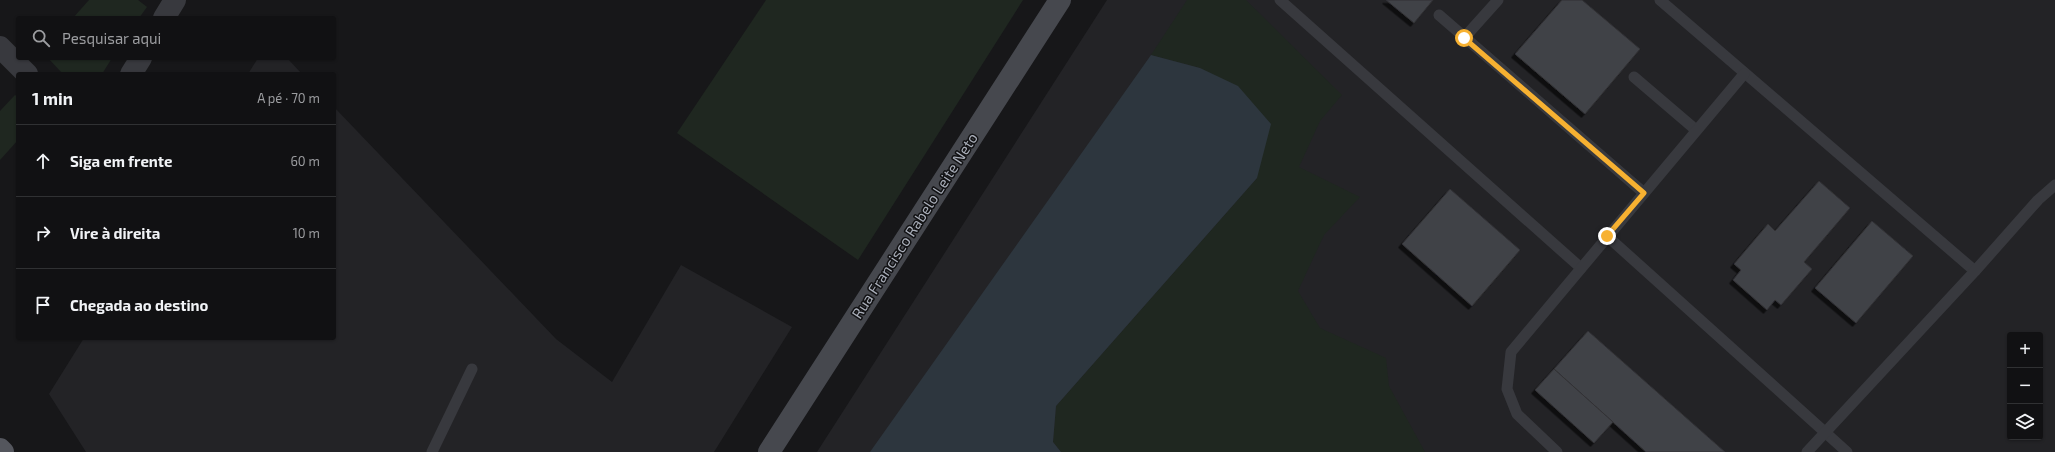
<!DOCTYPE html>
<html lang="pt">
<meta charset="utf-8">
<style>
:root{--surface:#111113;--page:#1a1a1c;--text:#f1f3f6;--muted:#9c9da0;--line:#303133}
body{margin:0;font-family:"Exo 2",sans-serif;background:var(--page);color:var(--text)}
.controls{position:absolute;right:12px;bottom:12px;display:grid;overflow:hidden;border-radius:4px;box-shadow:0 1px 3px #0004}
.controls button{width:36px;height:36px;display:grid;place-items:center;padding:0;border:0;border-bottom:1px solid var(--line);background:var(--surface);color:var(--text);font:20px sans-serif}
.stop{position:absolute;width:12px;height:12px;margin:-9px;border:3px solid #f7b131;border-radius:50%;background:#fff}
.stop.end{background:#f7b131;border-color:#fff;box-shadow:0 1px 4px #0008}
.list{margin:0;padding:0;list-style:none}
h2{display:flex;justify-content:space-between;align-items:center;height:52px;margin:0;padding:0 16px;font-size:17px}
h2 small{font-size:13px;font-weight:400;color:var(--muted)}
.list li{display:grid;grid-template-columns:26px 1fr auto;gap:12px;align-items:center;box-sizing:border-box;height:72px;padding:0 16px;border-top:1px solid var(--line)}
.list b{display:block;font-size:15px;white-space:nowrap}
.list em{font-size:13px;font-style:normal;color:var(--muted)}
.icon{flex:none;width:22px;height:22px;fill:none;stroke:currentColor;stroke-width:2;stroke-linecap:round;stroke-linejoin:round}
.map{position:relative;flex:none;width:2055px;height:452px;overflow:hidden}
.search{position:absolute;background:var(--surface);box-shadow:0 1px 3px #0004;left:16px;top:16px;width:320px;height:44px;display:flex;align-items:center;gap:10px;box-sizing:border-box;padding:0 14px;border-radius:4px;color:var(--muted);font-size:15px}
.panel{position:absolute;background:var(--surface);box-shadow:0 1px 3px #0004;left:16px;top:72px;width:320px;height:268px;border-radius:4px}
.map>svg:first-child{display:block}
</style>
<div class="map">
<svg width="2055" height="452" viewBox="0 0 2055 452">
<defs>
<filter id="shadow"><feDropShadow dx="-3.5" dy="3.5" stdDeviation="0" flood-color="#0009"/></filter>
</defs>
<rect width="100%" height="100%" fill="#171719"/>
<g fill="#232326" fill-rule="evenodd">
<path d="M 1107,0 L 2055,0 L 2055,452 L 817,452 ZM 2010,335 L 2040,335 L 2040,437 L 2010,437 Z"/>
<polygon points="258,58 287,58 302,74 248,74"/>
<polygon points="334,107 556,339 612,382 681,265 792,327 714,452 86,452 49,394 84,338 334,338"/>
</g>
<g fill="#1f2720">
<polygon points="89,0 138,0 147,7 139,18 73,18"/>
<polygon points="766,0 1023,0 858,260 677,133"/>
<polygon points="1187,0 1246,0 1342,95 1320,121 1299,167 1360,197 1324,235 1298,291 1320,328 1386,358 1389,386 1425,452 1061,452 1053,442 1056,406 1257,178 1200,68 1151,55"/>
<polygon points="48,58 112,58 102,74 63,74"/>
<polygon points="15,95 18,97 18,140 0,160 0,111"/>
</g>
<polygon fill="#2d363e" points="1151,55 1200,68 1238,86 1271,124 1257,178 1056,406 1053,442 1061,452 870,452"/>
<g fill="#414246" stroke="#313135" filter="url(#shadow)">
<polygon points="1386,0 1433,0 1414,23"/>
<polygon points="1562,0 1582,0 1640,49 1585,114 1515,54"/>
<polygon points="1819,181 1850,208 1804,262 1812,269 1781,305 1775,300 1767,310 1733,280 1741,270 1734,264 1768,224 1775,231"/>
<polygon points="1450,189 1520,250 1472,306 1402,244"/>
<polygon points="1872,221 1913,256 1856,323 1815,288"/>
<polygon points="1588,331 1725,452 1646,452 1554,369"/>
<polygon points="1554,369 1613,422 1594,443 1535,390"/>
</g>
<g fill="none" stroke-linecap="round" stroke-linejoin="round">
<g stroke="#38393e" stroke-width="11">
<polyline points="1280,0 1581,268"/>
<polyline points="1660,0 1975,271"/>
<polyline points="1439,15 1644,193"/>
<polyline points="1464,38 1498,0"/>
<polyline points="1634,77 1696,130"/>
<polyline points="1607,236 1847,452"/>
<polyline points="432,452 472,369"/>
<polyline points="1557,452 1517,414 1507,389 1511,352 1744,74"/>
<polyline points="1807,452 1975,271 2038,200 2055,185"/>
</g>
<g stroke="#38393e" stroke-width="22">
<polyline points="164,18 175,0"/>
<polyline points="0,47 27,74"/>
<polyline points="131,74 141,58"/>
</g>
<polyline stroke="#46484e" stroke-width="22" points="769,452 1060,0"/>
<polyline stroke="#54565d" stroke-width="22" points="0,449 3,452"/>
</g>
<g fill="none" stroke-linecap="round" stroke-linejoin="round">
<polyline stroke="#f7b131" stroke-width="5" points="1464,38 1644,193 1607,236"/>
</g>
<g text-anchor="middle" stroke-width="3" stroke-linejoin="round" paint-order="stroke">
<g font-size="15" fill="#a9aeb9" stroke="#121214">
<text transform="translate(915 226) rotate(-57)" y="5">Rua Francisco Rabelo Leite Neto</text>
</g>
</g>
</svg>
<div class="controls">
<button>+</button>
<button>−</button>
<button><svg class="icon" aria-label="layers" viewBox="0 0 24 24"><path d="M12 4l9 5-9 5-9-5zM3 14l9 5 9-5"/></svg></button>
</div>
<div class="stop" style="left:1464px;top:38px"></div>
<div class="stop end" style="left:1607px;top:236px"></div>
<div class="search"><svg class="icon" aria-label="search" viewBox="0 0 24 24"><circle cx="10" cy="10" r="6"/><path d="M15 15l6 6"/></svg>Pesquisar aqui</div>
<section class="panel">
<h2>1 min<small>A pé · 70 m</small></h2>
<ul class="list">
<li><svg class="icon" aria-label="ahead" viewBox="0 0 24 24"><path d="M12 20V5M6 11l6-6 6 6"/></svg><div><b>Siga em frente</b></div><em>60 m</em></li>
<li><svg class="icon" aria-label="right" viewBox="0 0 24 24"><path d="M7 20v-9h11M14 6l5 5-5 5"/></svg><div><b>Vire à direita</b></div><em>10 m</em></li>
<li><svg class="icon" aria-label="arrive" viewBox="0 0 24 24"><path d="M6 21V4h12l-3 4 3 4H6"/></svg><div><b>Chegada ao destino</b></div></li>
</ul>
</section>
</div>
